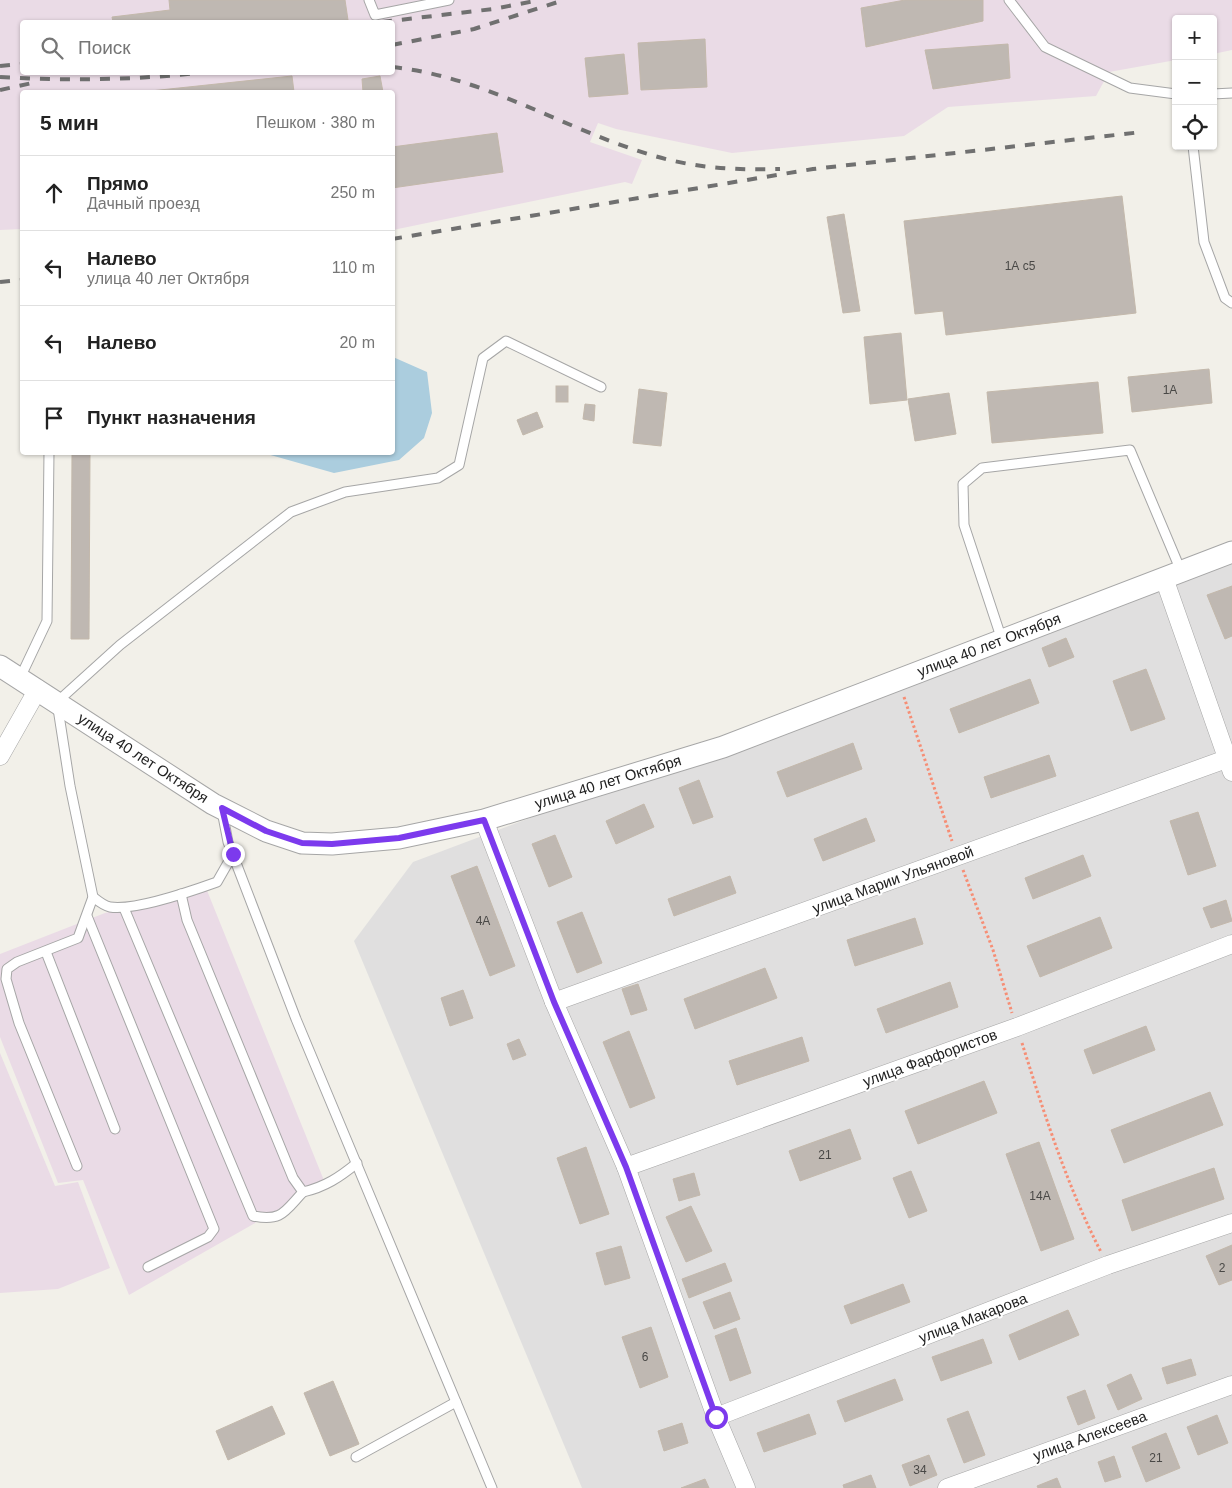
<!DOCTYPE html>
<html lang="ru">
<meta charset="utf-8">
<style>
:root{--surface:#fff;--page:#f6f6f6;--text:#222;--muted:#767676;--line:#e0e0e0}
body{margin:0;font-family:Helvetica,sans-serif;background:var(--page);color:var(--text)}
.controls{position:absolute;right:15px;top:15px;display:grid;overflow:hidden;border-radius:5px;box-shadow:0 1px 4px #0004}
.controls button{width:45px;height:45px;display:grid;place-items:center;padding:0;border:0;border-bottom:1px solid var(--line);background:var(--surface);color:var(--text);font:25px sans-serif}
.stop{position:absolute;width:15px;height:15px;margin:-11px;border:4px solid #7c3aed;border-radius:50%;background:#fff}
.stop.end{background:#7c3aed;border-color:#fff;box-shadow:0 1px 5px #0008}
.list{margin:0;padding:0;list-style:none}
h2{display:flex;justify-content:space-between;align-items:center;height:65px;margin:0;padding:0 20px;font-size:21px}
h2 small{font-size:16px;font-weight:400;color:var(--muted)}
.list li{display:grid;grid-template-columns:32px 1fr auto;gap:15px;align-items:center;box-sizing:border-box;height:75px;padding:0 20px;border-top:1px solid var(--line)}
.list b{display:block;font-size:19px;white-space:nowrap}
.list p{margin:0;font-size:16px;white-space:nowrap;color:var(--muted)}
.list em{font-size:16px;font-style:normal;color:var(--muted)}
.icon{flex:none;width:28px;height:28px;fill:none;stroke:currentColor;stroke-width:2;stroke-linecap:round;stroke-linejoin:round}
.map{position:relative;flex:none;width:1232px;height:1488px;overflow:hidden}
.search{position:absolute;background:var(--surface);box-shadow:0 1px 4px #0004;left:20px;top:20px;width:375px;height:55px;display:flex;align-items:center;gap:12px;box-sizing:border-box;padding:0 18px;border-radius:5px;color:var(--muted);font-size:19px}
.panel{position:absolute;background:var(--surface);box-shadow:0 1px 4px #0004;left:20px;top:90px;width:375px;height:365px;border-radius:5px}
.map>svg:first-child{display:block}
</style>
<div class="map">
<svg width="1232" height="1488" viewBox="0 0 1232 1488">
<rect width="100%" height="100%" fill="#f2f0e9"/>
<polygon fill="#e0dfdf" points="1232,554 1232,1488 582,1488 354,941 413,862"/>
<g fill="#eadbe6" fill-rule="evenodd">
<path d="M 0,0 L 1232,0 L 1232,50 L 1213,54 L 1213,19 L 1176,19 L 1176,60 L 1109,72 L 1096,96 L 948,107 L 904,136 L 732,153 L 616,129 L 598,123 L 590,142 L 642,160 L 632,184 L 625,182 L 393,230 L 392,92 L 22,92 L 22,229 L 0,230 ZM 22,22 L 392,22 L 392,72 L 22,72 Z"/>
<polygon points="206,888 325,1183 129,1295 83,1180 58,1183 0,1037 0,954 105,913"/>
<polygon points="0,1053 55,1186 78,1182 110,1268 58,1289 0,1293"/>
</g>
<polygon fill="#abcdde" points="393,357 427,372 432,413 424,438 399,460 334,473 267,454 392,452"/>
<g fill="#bfb8b2" stroke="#c3b8ab">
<polygon points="169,0 345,0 348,20 332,22 113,22 112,17 170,10"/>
<polygon points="905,0 983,0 983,21 866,47 861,8"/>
<polygon points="705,39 707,87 641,90 638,43"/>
<polygon points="1008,44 1010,78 933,89 925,50"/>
<polygon points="624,54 628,94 589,97 585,58"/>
<polygon points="292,76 294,92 141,92"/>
<polygon points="380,76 383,92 363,92 362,79"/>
<polygon points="497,133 503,172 392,188 392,147"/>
<polygon points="1122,196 1136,313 946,335 943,311 915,314 904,221"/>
<polygon points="844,214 860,311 843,313 827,217"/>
<polygon points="901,333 907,400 870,404 864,337"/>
<polygon points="1209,369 1212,403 1132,412 1128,377"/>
<polygon points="1098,382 1103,433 992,443 987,392"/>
<rect x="556" y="386" width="12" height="16"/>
<polygon points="639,389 667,393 661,446 633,443"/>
<polygon points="949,393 956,434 915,441 908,399"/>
<polygon points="585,404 595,405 594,421 583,419"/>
<polygon points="537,412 543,427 523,435 517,420"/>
<polygon points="72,452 90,452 89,639 71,639"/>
<polygon points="1232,586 1232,636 1225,639 1207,595"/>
<polygon points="1066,638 1074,657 1049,667 1042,648"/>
<polygon points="1146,669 1165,719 1131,731 1113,681"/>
<polygon points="1030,679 1039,703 959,733 950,709"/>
<polygon points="853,743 862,769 787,797 777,772"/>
<polygon points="1049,755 1056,776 991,798 984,777"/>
<polygon points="699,780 713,817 693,824 679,788"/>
<polygon points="644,804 654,827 616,844 606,821"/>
<polygon points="1198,812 1216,866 1188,875 1170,821"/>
<polygon points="866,818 875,841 823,861 814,839"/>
<polygon points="555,835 572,877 549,887 532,844"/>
<polygon points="1083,855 1091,876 1033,899 1025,878"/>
<polygon points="477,866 515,966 490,976 451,876"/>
<polygon points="730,876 736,893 674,916 668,899"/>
<polygon points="1226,900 1232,921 1211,928 1203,908"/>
<polygon points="582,912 602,963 577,973 557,922"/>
<polygon points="1100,917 1112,948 1040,977 1027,946"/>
<polygon points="915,918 923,944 855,966 847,940"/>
<polygon points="765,968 777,998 695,1029 684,999"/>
<polygon points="950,982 958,1007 886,1033 877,1009"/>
<polygon points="638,984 647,1010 631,1015 622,989"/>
<polygon points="463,990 473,1018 450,1026 441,998"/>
<polygon points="1146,1026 1155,1050 1093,1074 1084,1050"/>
<polygon points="629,1031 655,1098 630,1108 603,1042"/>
<polygon points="802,1037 809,1061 737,1085 729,1061"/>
<polygon points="519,1039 526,1055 513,1060 507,1044"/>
<polygon points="984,1081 997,1113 918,1144 905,1111"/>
<polygon points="1210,1092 1223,1125 1124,1163 1111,1130"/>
<polygon points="850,1129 861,1159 800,1181 789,1151"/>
<polygon points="1039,1142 1074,1239 1041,1251 1006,1154"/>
<polygon points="586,1147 609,1214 580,1224 557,1158"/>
<polygon points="1214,1168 1224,1199 1132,1231 1122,1200"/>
<polygon points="911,1171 927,1211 909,1218 893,1178"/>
<polygon points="694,1173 700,1195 679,1201 673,1179"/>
<polygon points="691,1206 712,1251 686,1262 666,1217"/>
<polygon points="1232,1245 1232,1280 1219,1285 1206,1256"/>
<polygon points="621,1246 630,1278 605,1285 596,1253"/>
<polygon points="725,1263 732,1281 689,1298 682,1279"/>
<polygon points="903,1284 910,1302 851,1324 844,1306"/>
<polygon points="730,1292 740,1319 714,1329 703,1302"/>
<polygon points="1068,1310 1079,1335 1019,1360 1009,1335"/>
<polygon points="651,1327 668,1377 640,1388 622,1337"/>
<polygon points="736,1328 751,1373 730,1381 715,1336"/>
<polygon points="983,1339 992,1363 941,1381 932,1357"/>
<polygon points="1191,1359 1196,1375 1167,1384 1162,1368"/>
<polygon points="1131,1374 1142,1399 1118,1410 1107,1385"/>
<polygon points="895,1379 903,1400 845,1422 837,1401"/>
<polygon points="333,1381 359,1444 330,1456 304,1393"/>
<polygon points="1085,1390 1095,1418 1078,1425 1067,1397"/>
<polygon points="272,1406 285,1434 228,1460 216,1431"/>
<polygon points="968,1411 985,1455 964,1463 947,1419"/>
<polygon points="809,1414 816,1434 764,1452 757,1433"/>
<polygon points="1217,1415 1228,1443 1198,1455 1187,1427"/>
<polygon points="682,1423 688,1443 664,1451 658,1431"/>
<polygon points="1166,1433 1180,1468 1146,1482 1132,1447"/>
<polygon points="929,1455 937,1475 910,1486 902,1465"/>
<polygon points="1114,1456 1121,1477 1105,1482 1098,1462"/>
<polygon points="871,1475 876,1488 844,1488 843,1485"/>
<polygon points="1057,1478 1061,1488 1038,1488 1037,1486"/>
<polygon points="705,1479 709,1488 681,1488"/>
</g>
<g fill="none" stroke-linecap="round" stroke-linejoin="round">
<g stroke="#a6a6a6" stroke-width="11">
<g id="service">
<polyline points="369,0 375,15 449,0"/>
<polyline points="1009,0 1045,47 1130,88 1176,94"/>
<polyline points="1213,94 1232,93"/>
<polyline points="1193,146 1204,242 1225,298 1232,303"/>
<polyline points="1002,640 964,525 963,484 982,468 1130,450 1181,571"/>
<polyline points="20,678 47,621 49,452"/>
<polyline points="222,811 228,842 296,1019 492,1488"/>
<path d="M 181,894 L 187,920 L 293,1178 L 303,1192 C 325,1187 340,1177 357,1163"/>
<path d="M 93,897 C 98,901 104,906 110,907 C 135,911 192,891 217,882 L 233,854"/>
<path d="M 124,908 L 253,1216 C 282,1222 285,1211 303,1192"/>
<polyline points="87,916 214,1229 208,1237 148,1267"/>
<polyline points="46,952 115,1129"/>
<polyline points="77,1166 19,1023 6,979 7,969 17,962 78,938 93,897 70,786 57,702 120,645 291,512 345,492 438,478 459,465 483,358 506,341 601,387"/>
<polyline points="356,1457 456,1402"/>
</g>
</g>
<g stroke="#a6a6a6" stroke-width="19">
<g id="minor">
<polyline points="1164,578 1232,772"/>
<polyline points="0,756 38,689"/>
<polyline points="484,820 554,1002 626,1167 716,1417 746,1488"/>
<polyline points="554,1002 1232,757"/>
<polyline points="626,1167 1017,1027 1232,944"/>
<polyline points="716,1417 1108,1265 1232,1223"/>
<polyline points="947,1488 1232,1385"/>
</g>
</g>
<g stroke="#a6a6a6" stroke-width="23">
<polyline id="tertiary" points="0,666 213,804 266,831 302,843 332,844 399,838 484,820 723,747 1232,552"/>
</g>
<g stroke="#f68e75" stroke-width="3" stroke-dasharray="2.5 2.5" stroke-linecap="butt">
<polyline points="904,697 952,841"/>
<polyline points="963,870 993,950 1012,1013"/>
<path d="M 1022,1043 C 1044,1113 1067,1186 1101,1252"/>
</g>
<use href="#service" stroke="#fff" stroke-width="9"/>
<use href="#minor" stroke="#fff" stroke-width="18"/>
<use href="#tertiary" stroke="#fff" stroke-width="21"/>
<g stroke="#707070" stroke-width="4" stroke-dasharray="10 10" stroke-linecap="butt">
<polyline points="382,22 493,9 540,0"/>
<polyline points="392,45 474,29 564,0"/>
<polyline points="0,66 22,64"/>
<path d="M 392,67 C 492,77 578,139 674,161 C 709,169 745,170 780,169"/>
<path d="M 0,77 C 69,81 139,80 207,72"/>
<polyline points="0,90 32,83"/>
<polyline points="392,239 813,169 1142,132"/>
<polyline points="0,282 22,280"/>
</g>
</g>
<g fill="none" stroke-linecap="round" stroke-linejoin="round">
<polyline stroke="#7c3aed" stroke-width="6" points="233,854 222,808 266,831 302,843 332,844 399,838 484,820 554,1002 626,1167 716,1417"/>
</g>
<g text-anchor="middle" stroke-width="4" stroke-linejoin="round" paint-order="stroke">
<g font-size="12" fill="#494846">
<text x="1020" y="270">1А с5</text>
<text x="1170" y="394">1А</text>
<text x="483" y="925">4А</text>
<text x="825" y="1159">21</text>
<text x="1040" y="1200">14А</text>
<text x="1222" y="1272">2</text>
<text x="645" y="1361">6</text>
<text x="1156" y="1462">21</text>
<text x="920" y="1474">34</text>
</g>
<g font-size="15" fill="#222" stroke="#fff">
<text transform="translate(989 645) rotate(-21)" y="5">улица 40 лет Октября</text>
<text transform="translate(143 758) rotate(33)" y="5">улица 40 лет Октября</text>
<text transform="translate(608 782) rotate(-17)" y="5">улица 40 лет Октября</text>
<text transform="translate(893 880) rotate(-20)" y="5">улица Марии Ульяновой</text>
<text transform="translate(930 1058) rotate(-20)" y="5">улица Фарфористов</text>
<text transform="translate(973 1318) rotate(-21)" y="5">улица Макарова</text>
<text transform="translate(1090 1436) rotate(-20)" y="5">улица Алексеева</text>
</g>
</g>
</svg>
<div class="controls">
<button>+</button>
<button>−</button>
<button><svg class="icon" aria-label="locate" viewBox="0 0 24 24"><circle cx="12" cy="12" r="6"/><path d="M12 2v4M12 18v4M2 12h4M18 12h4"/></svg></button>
</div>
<div class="stop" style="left:716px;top:1417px"></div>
<div class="stop end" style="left:233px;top:854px"></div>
<div class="search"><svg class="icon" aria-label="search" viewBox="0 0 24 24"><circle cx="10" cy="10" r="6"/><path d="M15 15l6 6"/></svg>Поиск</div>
<section class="panel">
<h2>5 мин<small>Пешком · 380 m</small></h2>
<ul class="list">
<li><svg class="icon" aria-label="ahead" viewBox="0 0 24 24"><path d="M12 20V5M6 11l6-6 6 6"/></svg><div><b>Прямо</b><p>Дачный проезд</p></div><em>250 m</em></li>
<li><svg class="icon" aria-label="left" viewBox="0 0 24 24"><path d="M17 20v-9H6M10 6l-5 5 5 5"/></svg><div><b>Налево</b><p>улица 40 лет Октября</p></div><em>110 m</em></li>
<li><svg class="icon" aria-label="left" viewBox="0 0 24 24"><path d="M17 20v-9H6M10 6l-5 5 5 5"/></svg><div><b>Налево</b></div><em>20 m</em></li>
<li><svg class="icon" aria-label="arrive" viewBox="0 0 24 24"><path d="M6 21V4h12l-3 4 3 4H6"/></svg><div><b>Пункт назначения</b></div></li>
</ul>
</section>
</div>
